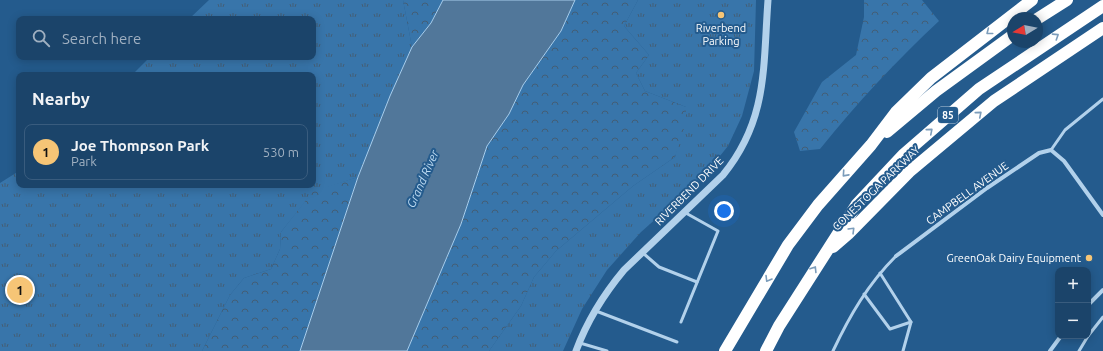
<!DOCTYPE html>
<meta charset="utf-8">
<style>
:root{--surface:#1b446a;--page:#284e72;--text:#f1f3f6;--muted:#a0b0c1;--line:#395c7e;--accent:#f6c576}
body{margin:0;font-family:Ubuntu,sans-serif;background:var(--page);color:var(--text)}
.controls{position:absolute;right:12px;bottom:12px;display:grid;overflow:hidden;border-radius:8px;box-shadow:0 2px 10px #0003}
.controls button{width:36px;height:36px;display:grid;place-items:center;padding:0;border:0;border-bottom:1px solid var(--line);background:var(--surface);color:var(--text);font:20px sans-serif}
.compass{position:absolute;left:1007px;top:12px;width:36px;height:36px;border-radius:50%;background:var(--surface);box-shadow:0 2px 10px #0003;rotate:260deg}
.you{position:absolute;left:724px;top:211px;width:14px;height:14px;margin:-10px;border:3px solid #fff;border-radius:50%;background:#1a73e8;box-shadow:0 0 0 6px #1a73e833}
.badge{display:grid;place-items:center;width:26px;height:26px;border-radius:50%;background:var(--accent);color:#111;font-size:13px;font-weight:700}
.pin{position:absolute;translate:-50% -50%;border:2px solid #fff;box-shadow:0 1px 4px #0006}
.list{margin:0;padding:0;list-style:none}
h2{display:flex;justify-content:space-between;align-items:center;height:52px;margin:0;padding:0 16px;font-size:17px}
h2 small{font-size:13px;font-weight:400;color:var(--muted)}
.list li{display:grid;grid-template-columns:26px 1fr auto;gap:12px;align-items:center;box-sizing:border-box;height:56px;margin:0 8px 8px;padding:0 8px;border:1px solid var(--line);border-radius:8px}
.list b{display:block;font-size:15px;white-space:nowrap}
.list p{margin:0;font-size:13px;white-space:nowrap;color:var(--muted)}
.list em{font-size:13px;font-style:normal;color:var(--muted)}
.icon{flex:none;width:22px;height:22px;fill:none;stroke:currentColor;stroke-width:2;stroke-linecap:round;stroke-linejoin:round}
.map{position:relative;flex:none;width:1103px;height:351px;overflow:hidden}
.search{position:absolute;background:var(--surface);box-shadow:0 2px 10px #0003;left:16px;top:16px;width:300px;height:44px;display:flex;align-items:center;gap:10px;box-sizing:border-box;padding:0 14px;border-radius:8px;color:var(--muted);font-size:15px}
.panel{position:absolute;background:var(--surface);box-shadow:0 2px 10px #0003;left:16px;top:72px;width:300px;height:116px;border-radius:8px}
.map>svg:first-child{display:block}
</style>
<div class="map">
<svg width="1103" height="351" viewBox="0 0 1103 351">
<defs>
<pattern id="grass-tufts" width="24" height="20" patternUnits="userSpaceOnUse"><rect width="24" height="20" fill="#3875aa"/><path d="M3 7l-1-3M5 7V3M7 7l1-3M15 17l-1-3M17 17v-4M19 17l1-3" fill="none" stroke="#435e76"/></pattern>
<pattern id="forest-crowns" width="20" height="18" patternUnits="userSpaceOnUse"><rect width="20" height="18" fill="#3875aa"/><path d="M2 6a3 3 0 1 1 6 0M12 15a3 3 0 1 1 6 0" fill="none" stroke="#435e76"/></pattern>
</defs>
<rect width="100%" height="100%" fill="#245b8d"/>
<g fill="url(#grass-tufts)">
<polygon points="209,0 403,0 412,47 358,177 313,192 281,232 280,249 271,269 244,278 230,295 202,351 0,351 0,183 19,171 19,185 313,185 313,75 132,75 150,57 313,57 313,19 189,19"/>
<polygon points="638,0 756,0 754,71 742,116 728,146 703,177 641,232 607,270 582,309 563,351 489,351 521,306 534,277 556,251 633,186 675,157 686,107 645,91 636,73 649,55 624,26"/>
</g>
<g fill="url(#forest-crowns)">
<polygon points="403,0 443,0 431,23 412,47"/>
<polygon points="575,0 638,0 624,26 649,55 636,73 645,91 686,107 686,122 675,157 633,186 556,251 534,277 521,306 489,351 407,351 461,224 487,146 509,114 523,85 561,31"/>
<path d="M 864,0 L 922,0 L 939,21 C 896,61 857,103 820,149 L 800,151 L 794,132 L 822,82 L 856,55 L 864,17 Z"/>
<polygon points="358,177 300,351 202,351 230,295 244,278 271,269 280,249 281,232 313,191"/>
</g>
<polygon fill="#51779a" stroke="#a7cdec" points="443,0 575,0 561,31 523,85 509,114 487,146 461,224 407,351 300,351 358,177 390,96 412,47 431,23"/>
<g fill="none" stroke-linecap="round" stroke-linejoin="round">
<g stroke="#b2d1eb" stroke-width="3">
<polyline points="1051,150 1065,130 1103,99"/>
<polyline points="643,253 659,267 697,282"/>
<polyline points="880,273 911,322 903,351"/>
<polyline points="864,294 890,329 911,322"/>
<polyline points="596,311 677,342"/>
<polyline points="681,322 718,231 684,212"/>
<polyline points="1088,336 1103,317"/>
<polyline points="580,343 607,351"/>
<path d="M 833,351 C 850,315 868,284 896,256"/>
<polyline points="1079,351 1088,336"/>
</g>
<g stroke="#b2d1eb" stroke-width="4">
<polyline points="896,256 987,188 1039,153 1051,150 1064,161 1103,215"/>
<polyline points="1088,305 1103,290"/>
<polyline points="1050,351 1061,336"/>
</g>
<path stroke="#b2d1eb" stroke-width="7" d="M 576,351 C 587,321 604,294 624,270 L 723,175 C 768,120 763,67 768,0"/>
<g stroke="#fff" stroke-width="12">
<polyline points="1037,19 1067,0"/>
<polyline points="887,132 936,91 1013,35"/>
<polyline points="833,247 848,234 909,172 994,101 1103,28"/>
<polyline points="725,351 788,245 818,205 871,145 896,112 931,78 1032,0"/>
<polyline points="766,351 779,326 857,204 903,155 979,89 1103,6"/>
</g>
</g>
<defs><path id="oneway-chevron" d="M-2-3.5L2.5 0L-2 3.5" fill="none" stroke-width="1.6" stroke-linecap="round" stroke-linejoin="round"/></defs>
<g stroke="#7c9dbb">
<use href="#oneway-chevron" transform="translate(989 32) rotate(142)"/>
<use href="#oneway-chevron" transform="translate(1056 36) rotate(-33)"/>
<use href="#oneway-chevron" transform="translate(979 114) rotate(-40)"/>
<use href="#oneway-chevron" transform="translate(930 131) rotate(-41)"/>
<use href="#oneway-chevron" transform="translate(845 174) rotate(132)"/>
<use href="#oneway-chevron" transform="translate(852 230) rotate(-45)"/>
<use href="#oneway-chevron" transform="translate(814 269) rotate(-58)"/>
<use href="#oneway-chevron" transform="translate(768 279) rotate(121)"/>
</g>
<g fill="#f6c576" stroke="#245b8d" stroke-width="1.5">
<circle cx="721" cy="15" r="4"/>
<circle cx="1089" cy="258" r="4"/>
</g>
<g text-anchor="middle" stroke-width="4" stroke-linejoin="round" paint-order="stroke">
<rect fill="#245b8d" stroke="#bdcedd" stroke-width="1" x="938" y="107" width="20" height="16" rx="3"/>
<g font-size="10" font-weight="bold" fill="#fff">
<text x="948" y="119">85</text>
</g>
<g font-size="11" fill="#fff" stroke="#245b8d">
<text x="721" y="32">Riverbend<tspan x="721" dy="13">Parking</tspan></text>
<text x="1081" y="262" text-anchor="end">GreenOak Dairy Equipment</text>
</g>
<g font-size="11" fill="#fff" stroke="#245b8d">
<text transform="translate(876 188) rotate(-44)" y="4">CONESTOGA PARKWAY</text>
<text transform="translate(689 191) rotate(-45)" y="4">RIVERBEND DRIVE</text>
<text transform="translate(967 193) rotate(-36)" y="4">CAMPBELL AVENUE</text>
</g>
<g font-size="12" font-style="italic" fill="#bedbf2" stroke="#245b8d">
<text transform="translate(423 179) rotate(-66)" y="4">Grand River</text>
</g>
</g>
</svg>
<div class="controls">
<button>+</button>
<button>−</button>
</div>
<svg class="compass" viewBox="-18 -18 36 36"><path d="M0-13l5 13h-10z" fill="#e53935"/><path d="M0 13l5-13h-10z" fill="#a0b0c1"/></svg>
<div class="you"></div>
<div class="pin badge" style="left:20px;top:290px">1</div>
<div class="search"><svg class="icon" aria-label="search" viewBox="0 0 24 24"><circle cx="10" cy="10" r="6"/><path d="M15 15l6 6"/></svg>Search here</div>
<section class="panel">
<h2>Nearby<small></small></h2>
<ul class="list">
<li><span class="badge">1</span><div><b>Joe Thompson Park</b><p>Park</p></div><em>530 m</em></li>
</ul>
</section>
</div>
